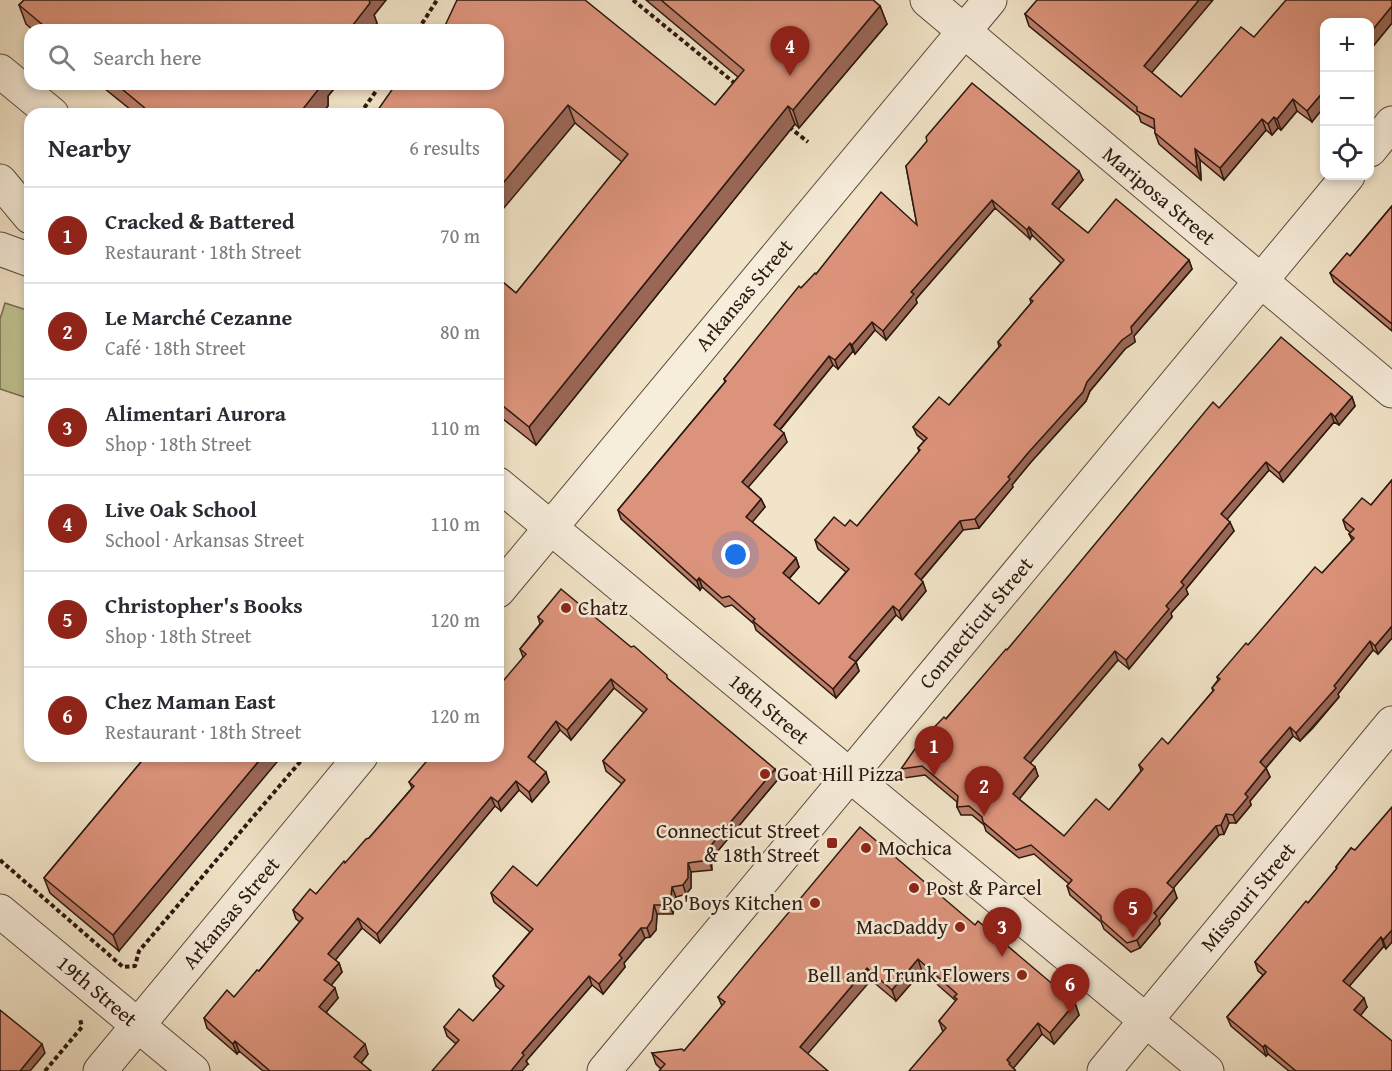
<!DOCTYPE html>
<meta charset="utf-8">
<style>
:root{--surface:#fff;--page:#f2f2f3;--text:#2b2b33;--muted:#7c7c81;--line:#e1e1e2;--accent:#8f2418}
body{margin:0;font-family:"Gentium Book Plus",serif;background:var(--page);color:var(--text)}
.controls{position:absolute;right:18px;top:18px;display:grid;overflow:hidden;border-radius:12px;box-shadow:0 3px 9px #0003}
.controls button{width:54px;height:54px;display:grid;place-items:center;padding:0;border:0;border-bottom:2px solid var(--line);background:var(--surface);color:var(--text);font:30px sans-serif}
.you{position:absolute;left:736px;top:555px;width:21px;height:21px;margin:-15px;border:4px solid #fff;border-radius:50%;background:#1a73e8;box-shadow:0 0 0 9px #1a73e833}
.badge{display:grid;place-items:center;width:39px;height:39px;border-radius:50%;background:var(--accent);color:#fff;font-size:20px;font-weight:700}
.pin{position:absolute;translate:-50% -50px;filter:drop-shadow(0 2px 3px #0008)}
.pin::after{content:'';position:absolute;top:32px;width:21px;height:18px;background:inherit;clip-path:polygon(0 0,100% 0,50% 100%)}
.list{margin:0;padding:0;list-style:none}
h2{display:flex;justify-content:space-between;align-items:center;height:78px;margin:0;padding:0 24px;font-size:26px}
h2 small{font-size:20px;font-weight:400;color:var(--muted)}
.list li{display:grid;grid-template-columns:39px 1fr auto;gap:18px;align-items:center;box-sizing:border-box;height:96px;padding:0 24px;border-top:2px solid var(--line)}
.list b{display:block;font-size:22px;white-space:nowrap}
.list p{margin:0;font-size:20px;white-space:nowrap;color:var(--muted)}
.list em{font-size:20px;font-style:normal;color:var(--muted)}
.icon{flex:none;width:33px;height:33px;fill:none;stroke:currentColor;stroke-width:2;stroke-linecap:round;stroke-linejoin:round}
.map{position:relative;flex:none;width:1392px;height:1071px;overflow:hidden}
.search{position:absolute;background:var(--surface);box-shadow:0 3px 9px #0003;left:24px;top:24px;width:480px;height:66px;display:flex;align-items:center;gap:15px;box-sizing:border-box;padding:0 21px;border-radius:18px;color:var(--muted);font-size:22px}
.panel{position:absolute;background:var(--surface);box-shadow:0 3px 9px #0003;left:24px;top:108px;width:480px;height:654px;border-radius:18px}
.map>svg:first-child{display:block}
</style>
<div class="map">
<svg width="1392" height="1071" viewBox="0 0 1392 1071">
<rect width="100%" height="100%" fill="#f2e4c8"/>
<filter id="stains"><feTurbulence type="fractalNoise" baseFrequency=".00333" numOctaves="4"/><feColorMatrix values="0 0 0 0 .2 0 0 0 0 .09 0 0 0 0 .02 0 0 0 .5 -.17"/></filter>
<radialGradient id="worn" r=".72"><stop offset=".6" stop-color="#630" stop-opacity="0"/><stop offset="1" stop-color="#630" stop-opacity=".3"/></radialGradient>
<polygon fill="#c0c292" stroke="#766d51" stroke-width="1.5" points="5,303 30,311 30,399 0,389 0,319"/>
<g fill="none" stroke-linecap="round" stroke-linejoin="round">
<g stroke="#5d4b3e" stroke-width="35">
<g id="minor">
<polyline points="927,0 1392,391"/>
<polyline points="0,71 52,114"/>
<polyline points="1370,150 1392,123"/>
<polyline points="0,181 30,217"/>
<polyline points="0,249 30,260"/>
<polyline points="498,484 1207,1071"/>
<polyline points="498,591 990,0"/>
<polyline points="0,911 193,1071"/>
<polyline points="100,1071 361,756"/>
<polyline points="604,1071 1348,176"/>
<polyline points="1104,1071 1392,723"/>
</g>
</g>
<g stroke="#2b1810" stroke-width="4" stroke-dasharray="4.5 3" stroke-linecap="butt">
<polyline points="633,0 737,85"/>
<polyline points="418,30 437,0"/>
<polyline points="360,114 381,84"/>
<polyline points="789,127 808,142"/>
<polyline points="0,860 123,967 135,966 139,951 305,756"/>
<polyline points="45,1071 82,1027 80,1019"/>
</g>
<use href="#minor" stroke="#f7eddb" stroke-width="33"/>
</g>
<g fill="#bd7e6a" stroke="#2b1810" stroke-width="1.5" fill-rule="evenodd">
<polygon points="24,0 386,0 374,15 377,23 371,30 33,30 26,24 19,5"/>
<polygon points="646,0 873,0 880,6 887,24 799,128 795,124 536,445 498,415 498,278 516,293 622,162 575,123 498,84 715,105 738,77"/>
<polygon points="1392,0 1392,23 1370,50 1324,22 1312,122 1297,111 1281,130 1278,128 1272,135 1266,130 1224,180 1200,160 1201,180 1159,144 1155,133 1155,129 1141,122 1139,116 1029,26 1025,14 1152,73 1181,97 1254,37"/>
<polygon points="99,84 338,84 328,96 328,106 321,114 136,114"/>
<path d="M 906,166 L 1083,180 L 1058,209 L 1088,233 L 1189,260 L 1192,269 L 1134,336 L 1135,342 L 1125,349 L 1090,391 L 1086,401 L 1031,462 L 1012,485 L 1013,487 L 979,528 L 963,530 L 921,580 L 926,591 L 902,620 L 896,615 L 856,662 L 859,671 L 836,698 L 756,630 L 754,624 L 732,605 L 725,607 L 702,587 L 700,590 L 621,519 L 618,510 L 725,382 L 724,379 L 801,288 L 816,274 L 917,225 ZM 995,208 L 1030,239 L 1032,235 L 1061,263 L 1030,299 L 1031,303 L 998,342 L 999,347 L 949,405 L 913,427 L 917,435 L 924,441 L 918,448 L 919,452 L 857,526 L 845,526 L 815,540 L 818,549 L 846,572 L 819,604 L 789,579 L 799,567 L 796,558 L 752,522 L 765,507 L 761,499 L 748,487 L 787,442 L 780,430 L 833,365 L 838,369 L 853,351 L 855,354 L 875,330 L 886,340 L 917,303 L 916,299 Z"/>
<polygon points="1392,206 1392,331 1334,282 1330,273 1350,256"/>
<polygon points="1352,397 1355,406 1339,425 1334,422 1283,482 1269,470 1227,519 1234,531 1186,589 1188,594 1171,613 1172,617 1129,669 1118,660 1030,763 1035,767 1038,776 1019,799 1064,836 1109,810 1141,771 1139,765 1168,744 1213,691 1212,688 1218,680 1217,677 1248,645 1322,573 1352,540 1349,534 1351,533 1346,529 1343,520 1371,505 1392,480 1392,638 1378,654 1373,650 1338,694 1339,697 1313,728 1300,741 1293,736 1266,768 1270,777 1250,801 1251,805 1236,823 1229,823 1224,834 1219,835 1173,888 1177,898 1159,920 1160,924 1140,948 1131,952 1104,929 1101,922 1070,895 1067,886 1069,884 1034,854 1019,858 986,831 984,825 972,815 961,815 957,807 957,802 925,775 904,778 901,769 1007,650 1219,408"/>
<polygon points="538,617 668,679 779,778 711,859 712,870 691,872 691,888 686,894 676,897 673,914 657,914 656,930 650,937 645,938 624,963 625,967 603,994 592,985 526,1061 528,1064 455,1043 447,1036 444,1027 473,1021 501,990 496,986 493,976 530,932 494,902 491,893 537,886 622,784 606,771 603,761 644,713 614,688 571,740 560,730 534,762 549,782 532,802 519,790 501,811 495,806 380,943 362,928 335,960 339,963 342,972 331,985 338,998 326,1012 368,1054 361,1063 371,1071 263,1071 239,1051 237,1054 207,1028 204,1018 234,997 259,971 300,922 296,919 293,910 316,894 369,838 412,788 409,782 498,756 523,657 520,649 540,624"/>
<polygon points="146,756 119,951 50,893 44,878"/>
<polygon points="1351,848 1386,949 1384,946 1349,986 1367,1007 1360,1015 1392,1071 1289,1071 1268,1054 1266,1056 1231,1026 1227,1017 1263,975 1258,971 1255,962 1308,903 1337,869 1336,867"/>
<polygon points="975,925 1075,1003 1079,1015 1054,1044 1042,1034 1013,1068 1016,1071 943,1032 939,1021 956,1001 922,971 896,1001 871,980 661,1069 656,1064 652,1053 684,1051 722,1006 718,997"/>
</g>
<g fill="#9a6756" stroke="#2b1810" stroke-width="1.5">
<polygon points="369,0 386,0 374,15 377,23 371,30 349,30"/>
<polygon points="1199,0 1213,0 1148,77 1144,66"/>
<polygon points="880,6 887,24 799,128 793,110"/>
<polygon points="1392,6 1392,23 1370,50 1370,33"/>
<polygon points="321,84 338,84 328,96 328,106 321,114 299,114"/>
<polygon points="1324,91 1324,107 1312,122 1307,111"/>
<polygon points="1293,99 1297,111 1281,130 1277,119"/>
<polygon points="568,105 575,123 498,215 498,189"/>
<polygon points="788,106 795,124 536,445 529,427"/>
<polygon points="1274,117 1278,128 1272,135 1268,124"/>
<polygon points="1262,119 1266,130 1224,180 1220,168"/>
<polygon points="1195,149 1200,160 1201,180 1197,168"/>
<polygon points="1079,171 1083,180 1055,213 1052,204"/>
<polygon points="992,200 995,208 916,299 917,303 886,340 883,331 911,292"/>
<polygon points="1029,227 1032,235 1030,239 1027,230"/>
<polygon points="1189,260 1192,269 1134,336 1135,342 1125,349 1090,391 1086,401 1031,462 1012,485 1013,487 979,528 975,519 1008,477 1131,327"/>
<polygon points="872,322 875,330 855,354 852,345"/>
<polygon points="850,343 853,351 838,369 835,360"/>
<polygon points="829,356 833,365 777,433 774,425"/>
<polygon points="1352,397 1355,406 1339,425 1335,417"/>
<polygon points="1331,413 1334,422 1283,482 1279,473"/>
<polygon points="784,433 787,442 745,491 742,482"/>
<polygon points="1266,462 1269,470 1224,523 1221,514"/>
<polygon points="761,499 765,507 749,526 746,517"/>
<polygon points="960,521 963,530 918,583 915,574"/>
<polygon points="1230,522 1234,531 1186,589 1188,594 1171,613 1172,617 1129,669 1126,660 1166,606 1181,582"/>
<polygon points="796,558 799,567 786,582 783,573"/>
<polygon points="699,578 702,587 700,590 697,581"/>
<polygon points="923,582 926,591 902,620 899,611"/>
<polygon points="893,606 896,615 853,665 849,657"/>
<polygon points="1392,626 1392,638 1378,654 1375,646"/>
<polygon points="1370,641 1373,650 1338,694 1339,697 1300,741 1296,733"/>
<polygon points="1115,651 1118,660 1027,767 1024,758"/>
<polygon points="856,662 859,671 836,698 833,689"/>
<polygon points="611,679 614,688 571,740 567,730"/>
<polygon points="556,721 560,730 531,766 528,757"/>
<polygon points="1290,727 1293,736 1263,771 1260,762"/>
<polygon points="263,756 282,756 119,951 113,935"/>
<polygon points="1035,767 1038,776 1016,803 1013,794"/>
<polygon points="1266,768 1270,777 1250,801 1251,805 1236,823 1233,815 1245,794"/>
<polygon points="775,769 779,778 711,859 712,870 709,860 707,850"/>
<polygon points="546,772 549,782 532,802 529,792"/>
<polygon points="516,781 519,790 501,811 498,802"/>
<polygon points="491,797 495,806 380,943 377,934"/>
<polygon points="1226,814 1229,823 1224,834 1221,825"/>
<polygon points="1216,826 1219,835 1170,892 1167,883"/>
<polygon points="688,863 691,872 691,888 686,894 683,885"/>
<polygon points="672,887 676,897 673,914 670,905"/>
<polygon points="1174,889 1177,898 1159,920 1160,924 1140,948 1137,940 1154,913"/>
<polygon points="654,905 657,914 656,930 650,937 647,928"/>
<polygon points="358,918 362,928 332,964 328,954"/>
<polygon points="641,928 645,938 624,963 625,967 603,994 599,984 619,955"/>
<polygon points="1392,930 1392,942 1386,949 1383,940"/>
<polygon points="1381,937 1384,946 1346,990 1343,981"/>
<polygon points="918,959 922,971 896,1001 892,990"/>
<polygon points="339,963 342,972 328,989 324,980"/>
<polygon points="867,968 871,980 804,1058 800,1047"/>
<polygon points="589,976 592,985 526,1061 528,1064 522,1071 511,1071 522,1053"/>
<polygon points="335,988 338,998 323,1016 319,1007"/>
<polygon points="1364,998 1367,1007 1358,1019 1354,1010"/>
<polygon points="1075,1003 1079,1015 1054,1044 1050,1033"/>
<polygon points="1038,1023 1042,1034 1011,1071 1007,1060"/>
<polygon points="235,1041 239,1051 237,1054 233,1044"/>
<polygon points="42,1044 45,1053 30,1071 20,1071"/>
<polygon points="365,1044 368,1054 358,1067 354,1057"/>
<polygon points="1265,1045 1268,1054 1266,1056 1263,1047"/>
</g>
<g fill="#dc937b" stroke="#2b1810" stroke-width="1.5" fill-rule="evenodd">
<polygon points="24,0 369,0 370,3 349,30 49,30 19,5"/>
<polygon points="457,0 585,0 715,105 744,70 661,0 873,0 880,6 793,110 788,106 529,427 498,402 498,278 516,293 628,154 568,105 498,189 498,114 375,114 396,84 498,84 498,30 443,30"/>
<polygon points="1037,0 1199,0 1144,66 1181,97 1241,27 1254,37 1286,0 1392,0 1392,6 1370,33 1370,22 1324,22 1324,91 1307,111 1293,99 1277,119 1274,117 1268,124 1262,119 1220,168 1195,149 1197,168 1155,133 1154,119 1137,111 1137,107 1025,14"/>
<path d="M 972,83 L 1079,171 L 1052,204 L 1088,233 L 1116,199 L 1189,260 L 1131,327 L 1132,333 L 1122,340 L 1087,382 L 1083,392 L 1028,453 L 1008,477 L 1010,479 L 975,519 L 960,521 L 915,574 L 923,582 L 899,611 L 893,606 L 849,657 L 856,662 L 833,689 L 753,621 L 755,619 L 729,596 L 722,598 L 699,578 L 697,581 L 618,510 L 726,381 L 724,379 L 799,286 L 801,288 L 815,273 L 816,274 L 881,192 L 917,225 L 906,166 L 927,141 L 926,137 ZM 992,200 L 1027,230 L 1029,227 L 1064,260 L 1030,299 L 1033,301 L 998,342 L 1001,345 L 949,405 L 939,397 L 913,427 L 927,438 L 918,448 L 920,450 L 857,526 L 850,520 L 845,526 L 834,517 L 815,540 L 849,569 L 819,604 L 783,573 L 796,558 L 746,517 L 761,499 L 742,482 L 784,433 L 774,425 L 829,356 L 835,360 L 850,343 L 852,345 L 872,322 L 883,331 L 914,294 L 911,292 Z"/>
<polygon points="116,84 321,84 321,86 299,114 152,114"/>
<polygon points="1392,206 1392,324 1330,273 1347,253 1350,256"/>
<polygon points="1281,337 1352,397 1335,417 1331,413 1279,473 1266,462 1221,514 1230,522 1181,582 1184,585 1166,606 1169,609 1126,660 1115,651 1024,758 1035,767 1013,794 1064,836 1096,799 1109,810 1143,769 1139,765 1162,738 1168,744 1214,690 1212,688 1220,679 1217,677 1246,643 1248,645 1315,567 1322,573 1354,538 1349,534 1354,529 1343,520 1362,498 1371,505 1392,480 1392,626 1375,646 1370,641 1334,686 1336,688 1296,733 1290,727 1260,762 1266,768 1245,794 1248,797 1233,815 1226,814 1221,825 1216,826 1167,883 1174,889 1154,913 1157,916 1137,940 1127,943 1101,920 1101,916 1067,886 1072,880 1031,845 1016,850 983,822 982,817 969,806 957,807 958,796 922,766 901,769 919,743 944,717 946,719 1006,649 1007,650 1213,402 1219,408"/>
<polygon points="561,589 631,647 634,646 667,675 667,678 775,769 707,850 709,860 688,863 688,878 683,885 672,887 670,905 654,905 652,920 647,928 641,928 619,955 622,958 599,984 589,976 522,1053 524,1055 511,1071 432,1071 459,1040 444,1027 459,1009 473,1021 504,986 493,976 533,929 491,893 513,866 537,886 625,780 603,761 647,709 611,679 567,730 556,721 528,757 546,772 529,792 516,781 498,802 491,797 377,934 358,918 328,954 339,963 324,980 335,988 319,1007 365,1044 354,1057 371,1071 270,1071 235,1041 233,1044 204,1018 227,990 234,997 257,970 259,971 303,918 293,910 310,889 316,894 344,861 345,863 366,839 369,838 414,786 409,782 431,756 498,756 498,687 526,654 520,649 543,621 538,617"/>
<polygon points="146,756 263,756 113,935 44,878"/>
<polygon points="1392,807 1392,930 1383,940 1381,937 1343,981 1364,998 1354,1010 1392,1041 1392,1071 1296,1071 1265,1045 1263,1047 1227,1017 1266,972 1255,962 1306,901 1308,903 1337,868 1336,867 1351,848 1355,850"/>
<polygon points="860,827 975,925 978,921 1075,1003 1050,1033 1038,1023 1007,1060 1010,1063 1009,1064 1015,1070 1014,1071 909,1071 946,1028 939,1021 957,999 954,997 957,994 918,959 892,990 867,968 800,1047 828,1071 659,1071 665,1064 652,1053 682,1049 684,1051 725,1002 718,997"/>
<polygon points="0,1010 42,1044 20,1071 0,1071"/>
</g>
<g fill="#8f2418" stroke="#f7eddb" stroke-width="2">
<circle cx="566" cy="608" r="6"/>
<circle cx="765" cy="774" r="6"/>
<rect x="826" y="837" width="12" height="12" rx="3"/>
<circle cx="866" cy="848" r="6"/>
<circle cx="914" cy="888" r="6"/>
<circle cx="815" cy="903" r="6"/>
<circle cx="960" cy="927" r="6"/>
<circle cx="1022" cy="975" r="6"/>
</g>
<g text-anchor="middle" stroke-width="5" stroke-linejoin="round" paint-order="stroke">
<g font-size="21" fill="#2b1810" stroke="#f7eddb">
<text transform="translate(1159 196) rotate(40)" y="7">Mariposa Street</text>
<text transform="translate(744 295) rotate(-50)" y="7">Arkansas Street</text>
<text transform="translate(976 623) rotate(-50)" y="7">Connecticut Street</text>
<text transform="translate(769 709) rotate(40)" y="7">18th Street</text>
<text transform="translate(1248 897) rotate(-50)" y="7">Missouri Street</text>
<text transform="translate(231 913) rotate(-50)" y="7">Arkansas Street</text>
<text transform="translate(97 991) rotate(40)" y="7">19th Street</text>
</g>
<g font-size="21" fill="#2b1810" stroke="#f7eddb" text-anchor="start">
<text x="578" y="615">Chatz</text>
<text x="777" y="781">Goat Hill Pizza</text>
<text x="820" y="838" text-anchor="end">Connecticut Street<tspan x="820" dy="24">&amp; 18th Street</tspan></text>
<text x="878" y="855">Mochica</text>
<text x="926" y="895">Post &amp; Parcel</text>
<text x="803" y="910" text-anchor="end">Po'Boys Kitchen</text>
<text x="948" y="934" text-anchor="end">MacDaddy</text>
<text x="1010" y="982" text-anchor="end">Bell and Trunk Flowers</text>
</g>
</g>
<rect width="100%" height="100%" filter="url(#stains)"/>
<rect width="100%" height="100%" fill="url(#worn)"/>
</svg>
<div class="controls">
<button>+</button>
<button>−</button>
<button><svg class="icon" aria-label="locate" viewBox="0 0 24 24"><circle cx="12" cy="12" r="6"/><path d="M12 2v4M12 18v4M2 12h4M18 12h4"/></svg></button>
</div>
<div class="you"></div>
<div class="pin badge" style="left:934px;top:776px">1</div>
<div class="pin badge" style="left:984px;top:816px">2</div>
<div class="pin badge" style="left:1002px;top:957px">3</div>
<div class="pin badge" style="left:790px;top:76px">4</div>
<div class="pin badge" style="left:1133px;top:938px">5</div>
<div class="pin badge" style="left:1070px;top:1014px">6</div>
<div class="search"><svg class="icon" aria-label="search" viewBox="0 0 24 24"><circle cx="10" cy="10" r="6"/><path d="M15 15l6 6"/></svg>Search here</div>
<section class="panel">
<h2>Nearby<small>6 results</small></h2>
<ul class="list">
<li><span class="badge">1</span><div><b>Cracked &amp; Battered</b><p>Restaurant · 18th Street</p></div><em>70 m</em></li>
<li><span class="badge">2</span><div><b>Le Marché Cezanne</b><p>Café · 18th Street</p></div><em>80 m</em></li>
<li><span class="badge">3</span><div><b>Alimentari Aurora</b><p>Shop · 18th Street</p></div><em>110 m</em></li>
<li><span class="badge">4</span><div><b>Live Oak School</b><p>School · Arkansas Street</p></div><em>110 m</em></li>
<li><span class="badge">5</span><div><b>Christopher's Books</b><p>Shop · 18th Street</p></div><em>120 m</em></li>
<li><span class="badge">6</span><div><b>Chez Maman East</b><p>Restaurant · 18th Street</p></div><em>120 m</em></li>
</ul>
</section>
</div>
